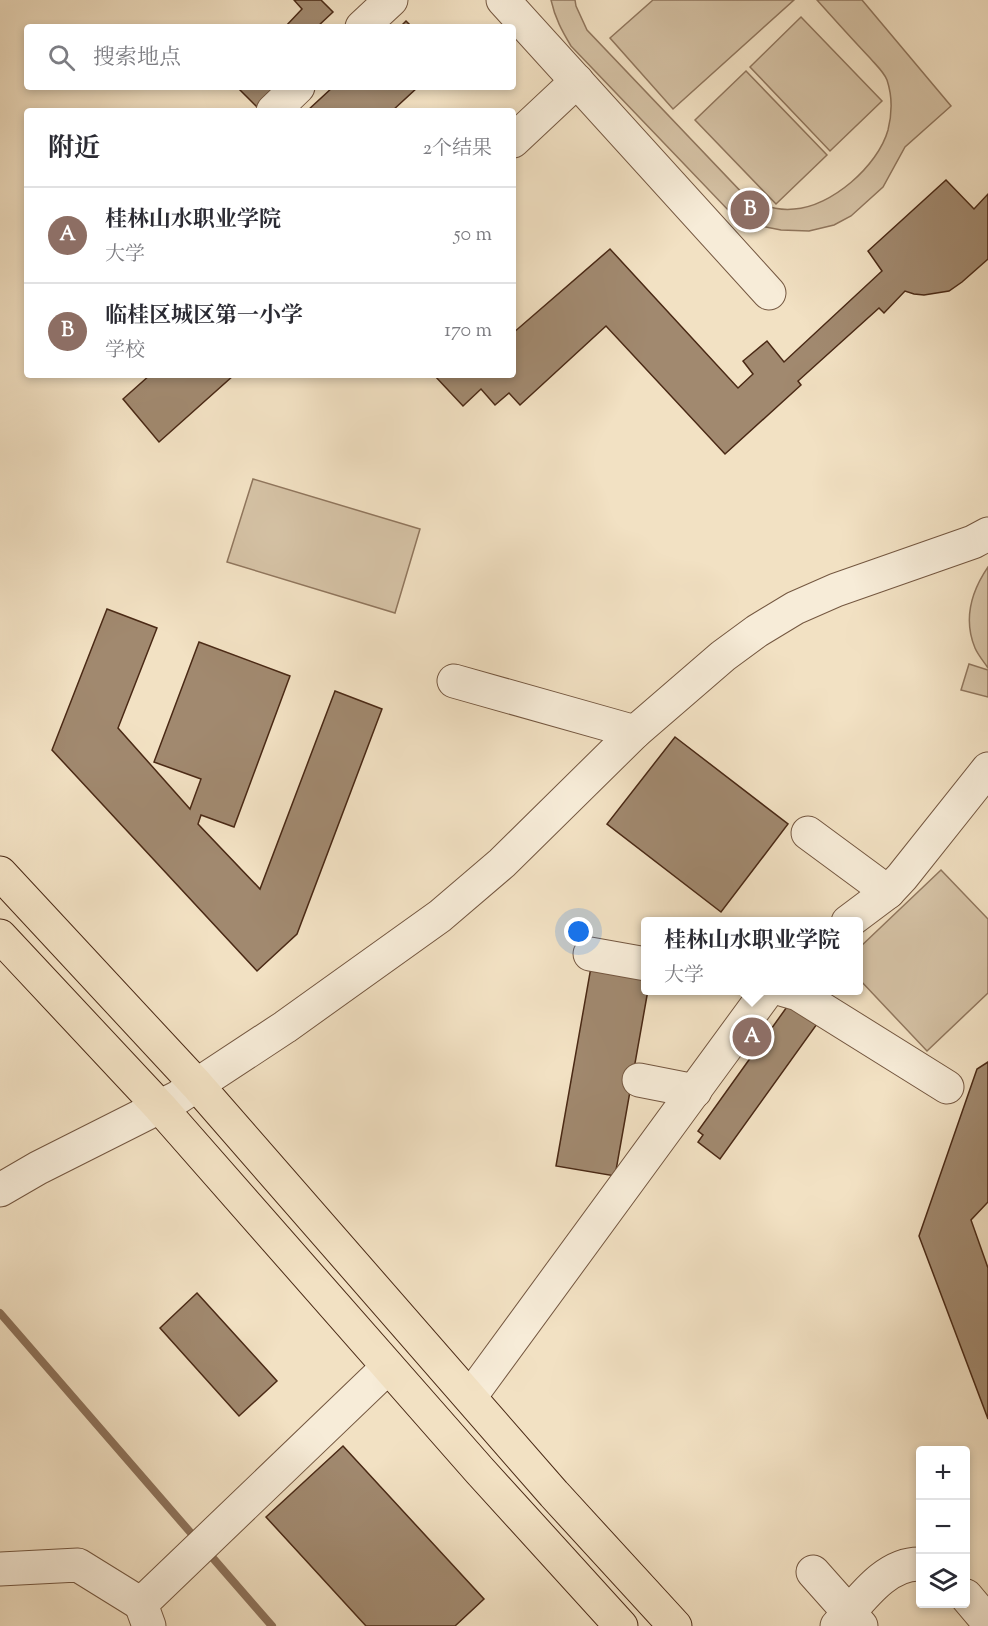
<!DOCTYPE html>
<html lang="zh">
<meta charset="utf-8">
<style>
:root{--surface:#fff;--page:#f2f2f3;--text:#2b2b33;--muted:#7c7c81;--line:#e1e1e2;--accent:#db2777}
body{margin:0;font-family:"Sorts Mill Goudy","Noto Serif SC",serif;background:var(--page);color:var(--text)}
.controls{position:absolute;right:18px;bottom:18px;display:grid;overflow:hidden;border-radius:6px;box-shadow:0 3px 9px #0003}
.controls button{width:54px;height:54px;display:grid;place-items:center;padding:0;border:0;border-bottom:2px solid var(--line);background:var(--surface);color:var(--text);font:30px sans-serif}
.you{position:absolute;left:579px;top:932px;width:21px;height:21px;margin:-15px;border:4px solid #fff;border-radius:50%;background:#1a73e8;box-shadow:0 0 0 9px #1a73e833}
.badge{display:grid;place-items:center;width:39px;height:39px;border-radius:50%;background:var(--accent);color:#fff;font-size:20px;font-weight:700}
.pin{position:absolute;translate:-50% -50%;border:3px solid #fff;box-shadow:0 2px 6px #0006}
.popup{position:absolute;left:641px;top:917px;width:222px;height:78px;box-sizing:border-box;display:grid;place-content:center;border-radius:6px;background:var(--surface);filter:drop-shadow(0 2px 4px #0005);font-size:20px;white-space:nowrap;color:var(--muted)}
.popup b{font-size:22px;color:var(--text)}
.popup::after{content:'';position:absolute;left:50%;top:100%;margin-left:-12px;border:12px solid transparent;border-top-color:var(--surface)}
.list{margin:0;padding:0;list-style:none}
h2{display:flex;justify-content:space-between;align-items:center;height:78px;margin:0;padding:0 24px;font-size:26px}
h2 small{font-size:20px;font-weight:400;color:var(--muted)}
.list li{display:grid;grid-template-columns:39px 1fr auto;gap:18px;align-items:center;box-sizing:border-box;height:96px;padding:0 24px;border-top:2px solid var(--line)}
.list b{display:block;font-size:22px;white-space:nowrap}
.list p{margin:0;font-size:20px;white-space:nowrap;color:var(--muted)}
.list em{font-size:20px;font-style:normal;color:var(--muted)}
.icon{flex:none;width:33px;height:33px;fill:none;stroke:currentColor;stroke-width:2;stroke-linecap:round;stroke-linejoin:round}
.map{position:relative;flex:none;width:988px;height:1626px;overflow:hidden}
.search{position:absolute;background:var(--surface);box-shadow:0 3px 9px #0003;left:24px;top:24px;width:492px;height:66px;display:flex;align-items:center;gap:15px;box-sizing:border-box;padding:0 21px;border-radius:6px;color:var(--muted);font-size:22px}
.panel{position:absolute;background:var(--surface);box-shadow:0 3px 9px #0003;left:24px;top:108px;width:492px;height:270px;border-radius:6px}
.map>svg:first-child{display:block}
</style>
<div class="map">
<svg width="988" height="1626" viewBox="0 0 988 1626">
<rect width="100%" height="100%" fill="#f2e1c3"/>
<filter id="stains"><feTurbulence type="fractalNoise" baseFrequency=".00333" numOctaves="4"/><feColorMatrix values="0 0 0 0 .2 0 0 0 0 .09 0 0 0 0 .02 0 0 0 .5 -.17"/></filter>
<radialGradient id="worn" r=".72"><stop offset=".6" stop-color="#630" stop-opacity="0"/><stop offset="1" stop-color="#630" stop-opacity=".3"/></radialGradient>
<g fill="#d5c2a5" stroke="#90765d" stroke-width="1.5">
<path d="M 551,0 L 575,0 L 576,6 L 587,30 L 749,200 C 763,206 778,211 794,209 C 831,207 878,166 888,130 C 892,114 892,95 887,80 C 884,72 875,64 870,58 C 852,39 834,19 817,0 L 862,0 L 951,106 L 905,147 L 883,187 L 851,216 L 834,225 L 809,231 L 781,230 L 750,224 L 742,220 L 730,212 L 571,46 C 562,31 555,18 551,0 Z"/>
<polygon points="653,0 794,0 673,109 610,38"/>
<polygon points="801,17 882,101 830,151 750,67"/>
<polygon points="746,71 827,155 776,204 695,120"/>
<polygon points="253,479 420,529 395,613 227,562"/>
<path d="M 988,567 L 988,668 C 984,662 978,655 975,648 C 963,619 971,592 988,567 Z"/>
<polygon points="969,664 988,670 988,697 961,690"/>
<polygon points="941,870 988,919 988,993 927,1051 859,979 859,948"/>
</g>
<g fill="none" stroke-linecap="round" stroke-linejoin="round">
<g stroke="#8d725a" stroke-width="8">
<polyline points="0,1313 197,1540"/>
<polyline points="205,1549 272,1626"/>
</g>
</g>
<g fill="#a1896f" stroke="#4a2915" stroke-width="1.5">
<polygon points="294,0 321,0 333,12 317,27 285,27 302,9"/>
<polygon points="406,21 412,27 400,27"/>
<polygon points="237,87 275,87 261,111"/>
<polygon points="333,87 418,87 392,111 307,111"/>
<polygon points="946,180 974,209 988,194 988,259 962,282 949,291 924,295 914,294 905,291 884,313 879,308 798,381 801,385 725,454 606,326 520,405 509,393 495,405 481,389 463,406 434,375 513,375 513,333 610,249 738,388 753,374 743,361 767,341 784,362 882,271 868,251"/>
<polygon points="150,375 234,375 159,442 123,399"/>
<polygon points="107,609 157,628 118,728 190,809 201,779 154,762 199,642 290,676 234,827 201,815 198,824 260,889 335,691 382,709 297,934 257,971 52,750"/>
<polygon points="675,737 788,824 721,912 607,824"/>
<polygon points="591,967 646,977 646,990 648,990 615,1176 556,1166"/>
<polygon points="789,1004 817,1024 720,1159 698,1142 703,1135 698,1131"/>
<polygon points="988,1062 988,1202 971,1220 988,1268 988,1419 919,1236 977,1069"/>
<polygon points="197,1293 277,1381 239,1416 160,1328"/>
<polygon points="343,1446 484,1599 455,1626 366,1626 266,1517"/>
</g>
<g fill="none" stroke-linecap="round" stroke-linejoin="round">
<g stroke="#745740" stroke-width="35">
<g id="minor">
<polyline points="503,0 769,293"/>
<polyline points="362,27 391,0"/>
<polyline points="273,111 298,87"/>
<polyline points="513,141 577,81"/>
<polyline points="454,681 635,732"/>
<polyline points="808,833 888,892"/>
<polyline points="848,922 888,892 902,877 988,769"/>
<polyline points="590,954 646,964"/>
<polyline points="784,990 798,994 947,1087"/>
<polyline points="639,1080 695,1091"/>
<polyline points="0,1190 38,1168 177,1098 285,1027 440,916 502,863 635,732 723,656 757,631 795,608 836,590 973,542 988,534"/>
<polyline points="470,1397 768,990"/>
<polyline points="0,1569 78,1565 141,1604"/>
<polyline points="813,1572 861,1626"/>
<polyline points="966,1596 988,1622"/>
<polyline points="149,1626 141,1604 388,1367"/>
<path d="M 837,1626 C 859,1603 884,1563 920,1564"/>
</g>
</g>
<g stroke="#4a2915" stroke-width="35">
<g id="major">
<polyline points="0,873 197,1085 554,1494 675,1626"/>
<polyline points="0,936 160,1107 480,1471 621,1626"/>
</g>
</g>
<use href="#minor" stroke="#f7ecd8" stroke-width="33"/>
<use href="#major" stroke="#f2e1c3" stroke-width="33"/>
</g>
<rect width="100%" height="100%" filter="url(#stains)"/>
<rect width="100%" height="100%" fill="url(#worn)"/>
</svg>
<div class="controls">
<button>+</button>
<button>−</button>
<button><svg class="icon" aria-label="layers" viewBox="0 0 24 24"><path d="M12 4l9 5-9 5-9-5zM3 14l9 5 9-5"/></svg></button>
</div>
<div class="you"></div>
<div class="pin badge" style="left:752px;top:1037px;background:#8d6e63">A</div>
<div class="popup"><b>桂林山水职业学院</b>大学</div>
<div class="pin badge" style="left:750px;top:210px;background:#8d6e63">B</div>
<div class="search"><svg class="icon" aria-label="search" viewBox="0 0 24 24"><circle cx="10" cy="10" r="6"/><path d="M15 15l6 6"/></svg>搜索地点</div>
<section class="panel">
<h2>附近<small>2个结果</small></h2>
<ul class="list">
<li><span class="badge" style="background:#8d6e63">A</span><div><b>桂林山水职业学院</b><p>大学</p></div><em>50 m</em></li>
<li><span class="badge" style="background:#8d6e63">B</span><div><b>临桂区城区第一小学</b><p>学校</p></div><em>170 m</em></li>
</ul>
</section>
</div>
